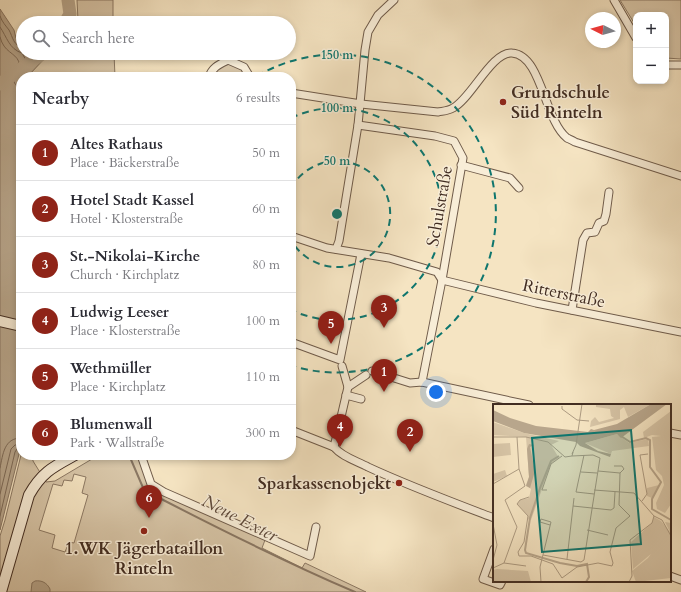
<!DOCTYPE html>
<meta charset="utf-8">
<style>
:root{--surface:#fff;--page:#f7f7f7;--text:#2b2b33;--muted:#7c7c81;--line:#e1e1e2;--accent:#8f2418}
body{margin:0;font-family:Cardo,serif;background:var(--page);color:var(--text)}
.controls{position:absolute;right:12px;top:12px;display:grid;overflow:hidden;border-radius:8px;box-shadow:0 2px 6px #0003}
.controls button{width:36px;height:36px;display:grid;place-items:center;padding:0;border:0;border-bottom:1px solid var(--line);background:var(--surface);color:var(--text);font:20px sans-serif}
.compass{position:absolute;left:585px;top:12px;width:36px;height:36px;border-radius:50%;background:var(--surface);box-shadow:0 2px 6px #0003;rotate:275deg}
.you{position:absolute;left:436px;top:392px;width:14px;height:14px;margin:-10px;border:3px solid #fff;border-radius:50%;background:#1a73e8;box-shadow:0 0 0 6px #1a73e833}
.badge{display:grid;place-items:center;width:26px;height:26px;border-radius:50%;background:var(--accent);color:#fff;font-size:13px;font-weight:700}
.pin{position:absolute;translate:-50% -33px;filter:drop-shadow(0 1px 2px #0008)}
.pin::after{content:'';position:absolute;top:21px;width:14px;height:12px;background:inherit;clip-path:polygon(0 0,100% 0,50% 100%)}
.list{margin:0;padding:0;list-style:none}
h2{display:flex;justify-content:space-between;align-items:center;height:52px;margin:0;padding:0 16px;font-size:17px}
h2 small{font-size:13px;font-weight:400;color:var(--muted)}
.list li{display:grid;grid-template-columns:26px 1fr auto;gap:12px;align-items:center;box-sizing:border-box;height:56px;padding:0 16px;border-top:1px solid var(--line)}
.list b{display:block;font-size:15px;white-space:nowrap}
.list p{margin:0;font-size:13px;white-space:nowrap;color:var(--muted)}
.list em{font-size:13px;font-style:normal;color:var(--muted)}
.icon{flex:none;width:22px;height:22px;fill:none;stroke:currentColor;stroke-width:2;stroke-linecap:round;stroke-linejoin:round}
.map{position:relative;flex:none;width:681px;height:592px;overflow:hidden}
.search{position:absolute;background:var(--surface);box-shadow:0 2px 6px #0003;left:16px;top:16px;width:280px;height:44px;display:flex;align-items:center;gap:10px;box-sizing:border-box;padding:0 14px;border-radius:22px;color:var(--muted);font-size:15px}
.panel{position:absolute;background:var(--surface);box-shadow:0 2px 6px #0003;left:16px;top:72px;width:280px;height:388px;border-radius:16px}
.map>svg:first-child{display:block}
</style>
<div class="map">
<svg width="681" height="592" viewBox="0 0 681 592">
<rect width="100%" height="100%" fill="#f5e4c2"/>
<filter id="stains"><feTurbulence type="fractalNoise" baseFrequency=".005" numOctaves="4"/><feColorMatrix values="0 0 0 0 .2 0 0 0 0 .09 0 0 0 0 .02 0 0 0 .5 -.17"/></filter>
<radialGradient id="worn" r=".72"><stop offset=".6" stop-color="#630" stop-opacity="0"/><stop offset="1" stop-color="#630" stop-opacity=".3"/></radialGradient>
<g fill="#d7c5a7" stroke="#8c7964" fill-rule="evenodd">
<polygon points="77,0 113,0 113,23 76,23 78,20"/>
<polygon points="620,0 681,0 681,59 666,58 666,15 636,15 636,26"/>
<polygon points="54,53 114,53 115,77 27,77 43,60"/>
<polygon points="232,63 242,70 246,77 211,77 221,65"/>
<path d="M 21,455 L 32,455 L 33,461 L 46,482 L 55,481 L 92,459 L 96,455 L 140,455 L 147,484 L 158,492 L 265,540 L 262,548 L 302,568 L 305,563 L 366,592 L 0,592 L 0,536 L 5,520 ZM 74,474 L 86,477 L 82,493 L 88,495 L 74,543 L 69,542 L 65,552 L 52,548 L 55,535 L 39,530 L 53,484 L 62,486 L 64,480 L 72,481 Z"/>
</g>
<g fill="#b8a68c" stroke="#897662">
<polygon points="0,9 14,30 16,38 22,44 23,53 33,55 43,60 27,77 21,77 21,83 20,84 21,91 21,446 0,530"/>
<path d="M 35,581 C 42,580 47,583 50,589 L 50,592 L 31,592 L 32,583 Z"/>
</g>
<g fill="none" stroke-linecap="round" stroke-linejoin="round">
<g stroke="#7d6a57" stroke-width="1">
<path d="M 0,16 C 2,22 6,26 9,30 C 13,37 13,46 23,47"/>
<path d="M 0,27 C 7,37 9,49 22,53 L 27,62 C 24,70 17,72 21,82"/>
<path d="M 0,37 C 4,53 15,52 19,62 C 14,73 8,80 21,90"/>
<path d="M 0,468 C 3,454 4,438 21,438"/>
<polyline points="0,494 11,449 15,445 21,444"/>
<polyline points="0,516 15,452 17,449 21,449"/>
</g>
<path stroke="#897662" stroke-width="2" d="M 129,455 L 144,490 C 213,526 283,561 355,592"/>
<g stroke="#b8a68c" stroke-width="13">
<polyline points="65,23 70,14 68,0"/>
<polyline points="0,84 43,53"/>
</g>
<g stroke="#6f5b4a" stroke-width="9">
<g id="street">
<polyline points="614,0 636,38"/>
<polyline points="666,65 681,65"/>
<path d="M 209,77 C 212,67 220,64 228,60 L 244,67 L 250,77"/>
<path d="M 291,93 L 361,104 L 438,112 C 443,111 448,111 453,108 C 471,99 492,51 512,53 C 542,55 544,120 567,138 C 569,139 572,140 575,142 L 681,176"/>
<polyline points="358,125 435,136 454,141 463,158 442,280 422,382"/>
<polyline points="461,165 510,178 519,188"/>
<polyline points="291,236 327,248 389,258 437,272 442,280"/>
<polyline points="336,249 339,241 358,125 365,50 368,32 378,15 394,0"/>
<polyline points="442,280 536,303 681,332"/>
<polyline points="572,310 583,240 587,233 595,232 599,223 604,221 606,214 609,192"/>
<polyline points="291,342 340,360 361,254"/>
<polyline points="372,371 410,383 422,382 529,405"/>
<polyline points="348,387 366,375"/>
<polyline points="346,395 361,399"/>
<path d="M 291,430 L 334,447 C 342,457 357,461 368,467 C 409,486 452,502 494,518"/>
<polyline points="670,433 681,435"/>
<polyline points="334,447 348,387 342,366"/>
<polyline points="141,455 151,484 164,492 310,556 316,527"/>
<polyline points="494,549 483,579 500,585 502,581"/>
<polyline points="670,576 681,580"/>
</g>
</g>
<g stroke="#422d22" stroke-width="12">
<g id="secondary">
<polyline points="0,321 21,326"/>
<path d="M 1,592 L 29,495 C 42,472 53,467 75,455"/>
</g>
</g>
<use href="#street" stroke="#f8edd7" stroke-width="7"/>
<use href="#secondary" stroke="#f8edd7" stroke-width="10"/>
</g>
<g fill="none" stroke="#0f766e" stroke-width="2" stroke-dasharray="7 5">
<path d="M291 188A53 53 0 1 1 291 240"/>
<path d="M291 118A106 106 0 1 1 291 310"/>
<path d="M257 76A159 159 0 1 1 292 366"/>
</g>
<g fill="#8f2418" stroke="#f8edd7" stroke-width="1.5">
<circle cx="503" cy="102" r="4"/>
<circle cx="399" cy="483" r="4"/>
<circle cx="144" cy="531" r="4"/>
</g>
<g text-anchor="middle" stroke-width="3" stroke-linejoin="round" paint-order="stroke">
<g font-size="17" font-weight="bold" fill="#422d22" stroke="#f8edd7" text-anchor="start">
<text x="511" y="98">Grundschule<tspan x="511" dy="20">Süd Rinteln</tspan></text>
<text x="391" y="489" text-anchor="end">Sparkassenobjekt</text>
<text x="144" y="554" text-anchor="middle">1.WK Jägerbataillon<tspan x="144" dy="20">Rinteln</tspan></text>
</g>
<g font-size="17" fill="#422d22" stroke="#f8edd7">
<text transform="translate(439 206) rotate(-80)" y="6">Schulstraße</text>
<text transform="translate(564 293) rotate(12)" y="6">Ritterstraße</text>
</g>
<g font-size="18" font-style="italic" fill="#604b3c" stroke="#f8edd7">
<text transform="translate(240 518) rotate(27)" y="6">Neue Exter</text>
</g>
</g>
<g transform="translate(493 404)">
<rect width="178" height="178" fill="#f5e4c2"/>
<path d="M 103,0 L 158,0 L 135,13 L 131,3 L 127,6 L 127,15 L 97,23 L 98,17 L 102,13 L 106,18 L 121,14 L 118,12 L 117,5 L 103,3 ZM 178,7 L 178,100 L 172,109 L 164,105 L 163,99 L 171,81 L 169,72 L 163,66 L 159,33 L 168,32 L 159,31 L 151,34 L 150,28 ZM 0,18 L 31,29 L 66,37 L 58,41 L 66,54 L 58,60 L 38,116 L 34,115 L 35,112 L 24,100 L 27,96 L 36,94 L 38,85 L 33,81 L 36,73 L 33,33 L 0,31 ZM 124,30 L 136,39 L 155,35 L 156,42 L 119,47 L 118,50 L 92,39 ZM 17,39 L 18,51 L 0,53 L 0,40 ZM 12,66 L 14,72 L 0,78 L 0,70 ZM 166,81 L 159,94 L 154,92 L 154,84 ZM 161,113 L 168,117 L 177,128 L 172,118 L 178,119 L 178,174 L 143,178 L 139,167 L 155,154 L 158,150 L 140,165 L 138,138 L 159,119 ZM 4,165 L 35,167 L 38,178 L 0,178 L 0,166 Z" fill="#d7c5a7"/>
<path d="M 158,0 L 174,0 L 128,34 L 124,30 L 92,39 L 105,47 L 118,50 L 117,53 L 87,42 L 83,38 L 31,29 L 0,17 L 0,6 L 17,14 L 43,22 L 95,28 L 98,25 L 101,26 L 124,20 ZM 36,40 L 41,41 L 37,43 L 42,67 L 37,84 L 33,82 L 36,73 L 34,45 Z" fill="#b8a68c"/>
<path fill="none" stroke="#b8a68c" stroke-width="2" d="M 128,32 L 137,38 L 153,34 L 157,36 L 157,63 L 168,78 L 159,95 L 159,105 L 178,116M 66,52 L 58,57 L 47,84 L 37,114 L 32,146 L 33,149 L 67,159 L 84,162 L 94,160 L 96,173 L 93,178"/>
<path fill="none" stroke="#ad9b82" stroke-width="1" d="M 69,2 L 69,5 L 84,16 L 96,17M 0,33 L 33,33 L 55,38 L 72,53 L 79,52 L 80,48M 79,50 L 83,41 L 89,0M 91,51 L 83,88 L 101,90M 105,67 L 127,69M 88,68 L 104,69M 0,80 L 26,65M 54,86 L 49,86 L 58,60 L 69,52M 101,86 L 141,89 L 161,112 L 169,116 L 178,132M 36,93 L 27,96 L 24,100 L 35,112 L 31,138 L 25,148 L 26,152 L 38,152 L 60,160 L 69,174 L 84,163 L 105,159 L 119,162 L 120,159 L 117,148 L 123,124 L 137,112 L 126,101 L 127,69 L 131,65 L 129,62 L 121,62M 149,97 L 154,90 L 147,51 L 155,50M 80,102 L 118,106 L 121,104 L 122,88M 48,115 L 47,118 L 57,121M 0,120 L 4,141 L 0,156M 94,126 L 115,131M 50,151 L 88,158 L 91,156 L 107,54 L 100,51 L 79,52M 74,155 L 81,94M 11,159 L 24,123 L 12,96 L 32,82 L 26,65 L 24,33M 0,164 L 11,159 L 33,162M 48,178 L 47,163 L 58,118 L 48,115M 136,178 L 139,172 L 137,136 L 159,119 L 161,112"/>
<path fill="#0f766e" fill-opacity="0.15" stroke="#0f766e" stroke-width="2" d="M 138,26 L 148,140 L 49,148 L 39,34 Z"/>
<rect width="178" height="178" fill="none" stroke="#422d22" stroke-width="2"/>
</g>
<circle cx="337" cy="214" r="6" fill="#0f766e" stroke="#f8edd7" stroke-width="2"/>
<g font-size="12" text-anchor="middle" font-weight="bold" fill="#0f766e" stroke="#f8edd7" stroke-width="3" stroke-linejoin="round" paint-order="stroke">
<text x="337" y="59">150 m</text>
<text x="337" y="112">100 m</text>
<text x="337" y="165">50 m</text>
</g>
<rect width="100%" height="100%" filter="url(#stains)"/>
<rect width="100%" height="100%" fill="url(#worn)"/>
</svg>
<div class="controls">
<button>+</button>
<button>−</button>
</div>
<svg class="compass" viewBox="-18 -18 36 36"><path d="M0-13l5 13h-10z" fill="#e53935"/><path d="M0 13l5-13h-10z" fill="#7c7c81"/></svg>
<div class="you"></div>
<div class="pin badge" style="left:384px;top:392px">1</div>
<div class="pin badge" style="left:410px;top:452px">2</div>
<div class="pin badge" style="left:384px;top:328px">3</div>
<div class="pin badge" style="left:340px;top:447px">4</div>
<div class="pin badge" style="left:331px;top:344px">5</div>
<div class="pin badge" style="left:149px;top:518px">6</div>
<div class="search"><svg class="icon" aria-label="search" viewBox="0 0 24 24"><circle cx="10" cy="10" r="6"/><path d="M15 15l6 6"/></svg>Search here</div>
<section class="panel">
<h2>Nearby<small>6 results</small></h2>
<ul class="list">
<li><span class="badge">1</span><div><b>Altes Rathaus</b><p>Place · Bäckerstraße</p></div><em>50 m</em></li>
<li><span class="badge">2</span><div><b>Hotel Stadt Kassel</b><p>Hotel · Klosterstraße</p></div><em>60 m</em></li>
<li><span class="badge">3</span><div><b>St.-Nikolai-Kirche</b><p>Church · Kirchplatz</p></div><em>80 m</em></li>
<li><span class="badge">4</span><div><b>Ludwig Leeser</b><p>Place · Klosterstraße</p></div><em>100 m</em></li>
<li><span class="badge">5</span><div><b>Wethmüller</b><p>Place · Kirchplatz</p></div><em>110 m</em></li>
<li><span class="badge">6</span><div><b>Blumenwall</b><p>Park · Wallstraße</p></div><em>300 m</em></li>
</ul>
</section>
</div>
